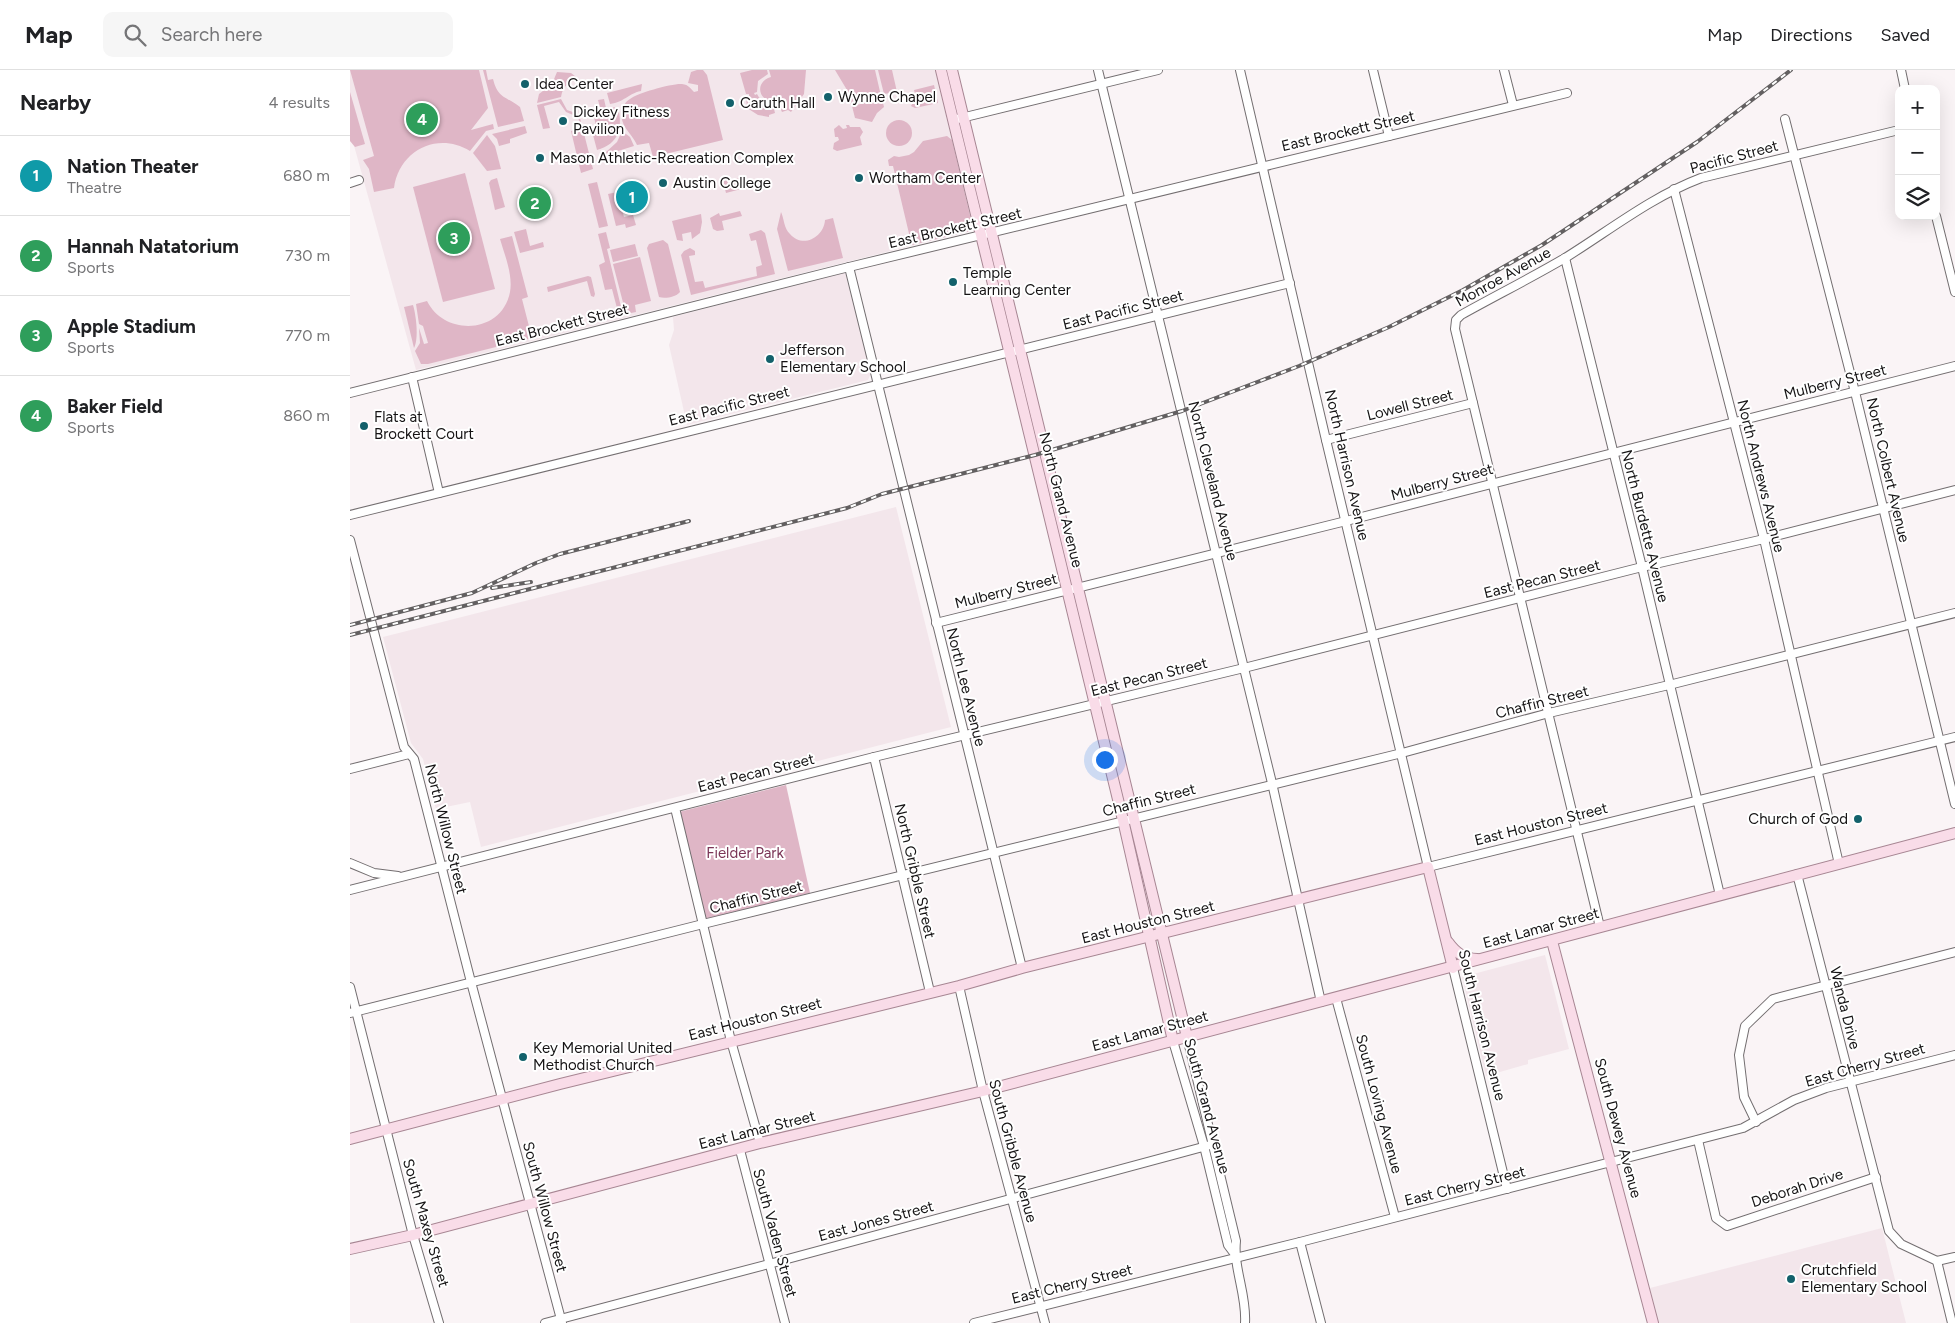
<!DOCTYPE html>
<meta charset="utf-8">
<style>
:root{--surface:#fff;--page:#f6f6f6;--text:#202124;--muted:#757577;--line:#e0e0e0;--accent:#111827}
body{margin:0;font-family:Figtree,sans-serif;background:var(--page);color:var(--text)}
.controls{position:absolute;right:15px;top:15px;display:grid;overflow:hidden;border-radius:10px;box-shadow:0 5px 20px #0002}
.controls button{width:45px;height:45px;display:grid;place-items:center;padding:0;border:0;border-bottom:1px solid var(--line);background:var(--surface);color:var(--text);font:25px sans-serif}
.you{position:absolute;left:754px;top:689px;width:18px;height:18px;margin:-12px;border:4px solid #fff;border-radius:50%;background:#1a73e8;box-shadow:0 0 0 8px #1a73e833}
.badge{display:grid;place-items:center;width:32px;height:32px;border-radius:50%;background:var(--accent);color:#fff;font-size:16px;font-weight:700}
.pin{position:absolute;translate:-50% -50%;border:2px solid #fff;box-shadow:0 1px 5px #0006}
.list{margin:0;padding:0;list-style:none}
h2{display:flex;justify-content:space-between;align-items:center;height:65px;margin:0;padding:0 20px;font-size:21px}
h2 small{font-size:16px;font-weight:400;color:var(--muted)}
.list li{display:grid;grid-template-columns:32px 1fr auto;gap:15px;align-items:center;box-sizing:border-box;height:80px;padding:0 20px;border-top:1px solid var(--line)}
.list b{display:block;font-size:19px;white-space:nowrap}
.list p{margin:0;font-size:16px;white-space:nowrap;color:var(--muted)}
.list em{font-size:16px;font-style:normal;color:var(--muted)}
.icon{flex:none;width:28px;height:28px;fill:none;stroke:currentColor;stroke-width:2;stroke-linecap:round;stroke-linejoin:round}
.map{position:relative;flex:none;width:1605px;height:1253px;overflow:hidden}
header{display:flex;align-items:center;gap:30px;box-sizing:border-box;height:70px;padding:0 25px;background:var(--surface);border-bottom:1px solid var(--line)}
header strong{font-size:24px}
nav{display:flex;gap:28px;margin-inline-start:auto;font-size:18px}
.search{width:350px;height:45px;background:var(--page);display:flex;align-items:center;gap:12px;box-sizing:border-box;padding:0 18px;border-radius:10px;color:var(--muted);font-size:19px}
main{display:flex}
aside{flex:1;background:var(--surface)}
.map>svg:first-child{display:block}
</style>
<header>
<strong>Map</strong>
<div class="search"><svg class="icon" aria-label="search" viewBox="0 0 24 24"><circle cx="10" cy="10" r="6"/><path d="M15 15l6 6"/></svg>Search here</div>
<nav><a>Map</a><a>Directions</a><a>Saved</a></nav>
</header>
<main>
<aside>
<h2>Nearby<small>4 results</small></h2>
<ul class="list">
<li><span class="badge" style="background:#0f9aa8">1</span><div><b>Nation Theater</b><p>Theatre</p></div><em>680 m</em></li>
<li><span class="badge" style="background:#2e9e5b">2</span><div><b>Hannah Natatorium</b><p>Sports</p></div><em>730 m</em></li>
<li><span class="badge" style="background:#2e9e5b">3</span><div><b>Apple Stadium</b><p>Sports</p></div><em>770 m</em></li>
<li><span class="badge" style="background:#2e9e5b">4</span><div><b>Baker Field</b><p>Sports</p></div><em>860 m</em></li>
</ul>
</aside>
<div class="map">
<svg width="1605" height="1253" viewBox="0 0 1605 1253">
<rect width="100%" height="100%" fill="#faf4f6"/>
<g fill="#f3e6eb">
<polygon points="0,0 585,0 624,160 66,300 0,61"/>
<polygon points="495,202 521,303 518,310 337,355 319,275 324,260 323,247"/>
<polygon points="546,437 601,657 131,777 120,732 86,739 73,689 61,673 33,567"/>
<polygon points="1195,885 1219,979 1178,990 1178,994 1136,1006 1112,907"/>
<polygon points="1532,1158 1556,1253 1308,1253 1300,1218"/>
</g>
<g fill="#dfb6c6">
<path d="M 0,0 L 129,0 L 138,38 L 121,60 L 143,54 L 144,59 L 136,61 L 120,81 C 87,61 49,81 44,118 L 24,122 L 19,99 L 13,90 L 24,86 Z"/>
<path d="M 133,0 L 136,0 L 138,10 L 143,9 C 148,29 156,26 170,37 L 174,51 L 148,57 Z"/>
<path d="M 347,0 L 353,0 L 357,5 L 373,70 L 303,87 L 299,73 L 287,75 C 282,63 269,56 272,41 C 273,36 276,31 280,29 C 287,23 323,13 332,14 C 339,15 340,18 344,22 L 348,21 L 348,15 L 338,13 L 341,2 Z"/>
<path d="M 402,0 L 417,0 L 418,4 L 408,11 L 407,22 L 404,23 L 405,25 L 407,24 C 411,32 418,36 426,34 L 427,38 L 424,39 L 425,43 L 419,45 L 419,47 L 408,45 L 397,38 L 396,27 L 399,26 L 399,24 L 396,24 L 390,3 Z"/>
<path d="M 419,0 L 456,0 L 454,24 L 441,42 L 438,40 L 432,42 L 427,31 C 409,34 403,12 421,7 Z"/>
<polygon points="485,0 525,0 531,26 501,34 497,20"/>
<polygon points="528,0 542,0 547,22 534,24"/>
<path d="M 207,2 L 221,3 L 230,10 C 220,11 213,15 211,27 L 187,33 L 189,24 L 202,14 Z"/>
<path d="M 292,14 L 291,21 C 277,24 275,32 260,34 L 257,23 Z"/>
<polygon points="584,15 588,33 565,38 561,36 566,28 564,20"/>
<polygon points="0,22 15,74 5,77 0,71"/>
<polygon points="211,29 217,40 229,44 243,99 231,103 221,61 231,58 228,47 216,42 209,32 194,36 200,58 193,59 187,35"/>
<path d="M 254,29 L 256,38 L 268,37 C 273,58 269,74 247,80 L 243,65 L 248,64 L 243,43 L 251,41 L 248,30 Z"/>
<polygon points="532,29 534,37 527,43 522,52 505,48 502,36"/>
<circle cx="549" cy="63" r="13"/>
<polygon points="489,55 493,59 497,58 496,55 499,55 500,57 510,57 513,62 510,67 512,75 487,81 483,79 484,73 489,70 488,67 485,67 484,59"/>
<polygon points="175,56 177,63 160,69 160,73 149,76 147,69 142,64"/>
<polygon points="272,61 280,67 284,76 255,85 255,83 267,72"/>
<polygon points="137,65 145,76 151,99 137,101 123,83"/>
<polygon points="597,66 602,70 623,158 621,161 562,175 560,174 561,172 543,96 539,96 538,90 544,86 549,87 559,85 564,82 573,71"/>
<polygon points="115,103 145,219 93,232 63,117"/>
<polygon points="393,107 394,111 402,109 395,118 376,123 373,111"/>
<polygon points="147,108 155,137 145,140 139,113 141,110"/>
<polygon points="247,112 258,156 249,158 238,114"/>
<polygon points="267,122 274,147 283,145 286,155 276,158 275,154 266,156 258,124"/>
<polygon points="390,141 392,146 372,151 374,160 367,161 363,159 360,148 369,143 370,146"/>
<path d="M 431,142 C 434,148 434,159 440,164 C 453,179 474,167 475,150 L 483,148 L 493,188 L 438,201 L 427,159 Z"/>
<polygon points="351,144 352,152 350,163 342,169 341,162 332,164 333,171 327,170 322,151"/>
<polygon points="176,159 180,176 193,172 194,177 170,183 164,162"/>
<polygon points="411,160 415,163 425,204 341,225 331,185 334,181 340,178 345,181 345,185 339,186 345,212 353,211 355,218 407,206 406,197 412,195 406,170 401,171 399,164"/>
<polygon points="256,162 260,178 257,179 273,245 265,247 262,244 268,242 262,219 255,220 249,195 255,192 248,164"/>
<path d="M 162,166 L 178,227 L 172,229 L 181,264 L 188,263 L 190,266 L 78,294 L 71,294 L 65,281 L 70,273 L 69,258 L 74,274 L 78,273 L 73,256 L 69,254 L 66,234 L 77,231 C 95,267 152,264 160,222 C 163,205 155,186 150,169 Z"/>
<path d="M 313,170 L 318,174 L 330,222 C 326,227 315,229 309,227 L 297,178 L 299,174 Z"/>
<polygon points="285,174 288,186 263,192 260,180"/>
<polygon points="290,187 301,231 285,235 286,242 276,244 263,194"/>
<polygon points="238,206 241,207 245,224 244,227 241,226 237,211 198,222 197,217"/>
<path d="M 63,235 C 66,245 69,268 64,278 L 54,237 Z"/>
<polygon points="436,715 460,823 355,849 329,742"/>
</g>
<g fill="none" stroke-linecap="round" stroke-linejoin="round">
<g stroke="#736e70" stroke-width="10">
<g id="minor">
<polyline points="748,0 922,713 971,932"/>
<polyline points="890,0 976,370 1078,797 1605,667"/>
<polyline points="1023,0 1039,66"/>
<polyline points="1154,0 1163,35"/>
<polyline points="1551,0 1555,19"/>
<polyline points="1435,49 1505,322 1605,734"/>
<polyline points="603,50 808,0"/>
<polyline points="0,113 9,110"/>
<polyline points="1324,119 1414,469 1489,794"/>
<polyline points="1586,146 1605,222"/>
<polyline points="1215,188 1292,497 1370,825"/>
<polyline points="499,197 672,898"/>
<polyline points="62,307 89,423"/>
<polyline points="0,323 499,197 1217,23"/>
<polyline points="976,370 1123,333"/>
<polyline points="0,445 940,213"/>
<polyline points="0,470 54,677 64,689 121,912 212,1253"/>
<polyline points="586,553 996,451 1605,296"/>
<polyline points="524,687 580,922"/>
<polyline points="0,699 59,684"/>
<polyline points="325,738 381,971 410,1073"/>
<polyline points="0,793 24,803 48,806"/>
<polyline points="1447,804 1539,1161 1551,1174 1587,1191 1602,1253"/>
<polyline points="0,820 524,687 894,598 1292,497 1414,469 1605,420"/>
<path d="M 1250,857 L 1123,333 L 1105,259 L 1106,250 L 1111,245 C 1145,226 1181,208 1215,188 C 1260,160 1301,127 1351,108 L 1549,60"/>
<polyline points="1103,898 1157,1119"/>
<polyline points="609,916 633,1021 695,1253"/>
<polyline points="0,917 63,1165 89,1253"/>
<polyline points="986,928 1045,1147"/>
<polyline points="0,943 353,854 1052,683 1199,643 1319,615 1605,543"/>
<path d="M 837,967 L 886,1171 C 883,1198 897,1225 895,1253"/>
<polyline points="823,971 854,1076 878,1175 884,1183"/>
<polyline points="1406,1052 1394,1027 1389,985 1395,956 1423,929 1605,882"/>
<polyline points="1348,1070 1366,1148 1377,1156 1526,1107"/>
<polyline points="390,1080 435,1253"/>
<polyline points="950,1172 971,1253"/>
<polyline points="1587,1191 1605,1187"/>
<polyline points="195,1253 419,1194 864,1074"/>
<polyline points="624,1253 950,1172 1393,1058 1444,1030 1476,1018 1605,985"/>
</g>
</g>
<g stroke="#a78693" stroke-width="12">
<g id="major">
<polyline points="591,0 773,750 823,971"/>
<polyline points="602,0 837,967"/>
<polyline points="1202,871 1303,1253"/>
<path d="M 1098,872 C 1106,883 1113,888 1127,889"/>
<polyline points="0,1069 210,1014 609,916 672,898 1078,797 1103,898"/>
<polyline points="0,1179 63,1165 410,1073 633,1021 1605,763"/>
</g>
</g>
<use href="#minor" stroke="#fff" stroke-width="8"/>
<use href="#major" stroke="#f9dce8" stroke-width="10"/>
<g stroke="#636061" stroke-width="4">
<g id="rail">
<polyline points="142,518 181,512"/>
<polyline points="0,555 122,523 186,493 210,484 339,451"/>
<polyline points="0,565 497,438 532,424 685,385 832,341 949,296 1039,257 1113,220 1192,175 1347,72 1441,0"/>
</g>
</g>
<use href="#rail" stroke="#fff" stroke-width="2" stroke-dasharray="5.5" stroke-linecap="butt"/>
</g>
<g fill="#13616b" stroke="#fff" stroke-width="2">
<circle cx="175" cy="14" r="5"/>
<circle cx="478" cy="27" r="5"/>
<circle cx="380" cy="33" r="5"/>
<circle cx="213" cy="51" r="5"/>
<circle cx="190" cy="88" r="5"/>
<circle cx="509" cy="108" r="5"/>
<circle cx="313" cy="113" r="5"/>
<circle cx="603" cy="212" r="5"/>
<circle cx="420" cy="289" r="5"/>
<circle cx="14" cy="356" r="5"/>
<circle cx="1508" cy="749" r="5"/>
<circle cx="173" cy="987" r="5"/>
<circle cx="1441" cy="1209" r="5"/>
</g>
<g text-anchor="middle" stroke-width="4" stroke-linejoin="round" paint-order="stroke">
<g font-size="15" fill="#151314" stroke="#fff" text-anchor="start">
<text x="185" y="19">Idea Center</text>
<text x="488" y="32">Wynne Chapel</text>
<text x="390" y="38">Caruth Hall</text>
<text x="223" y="47">Dickey Fitness<tspan x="223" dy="17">Pavilion</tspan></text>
<text x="200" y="93">Mason Athletic-Recreation Complex</text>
<text x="519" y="113">Wortham Center</text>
<text x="323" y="118">Austin College</text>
<text x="613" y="208">Temple<tspan x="613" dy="17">Learning Center</tspan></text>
<text x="430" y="285">Jefferson<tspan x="430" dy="17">Elementary School</tspan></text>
<text x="24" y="352">Flats at<tspan x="24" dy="17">Brockett Court</tspan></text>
<text x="1498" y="754" text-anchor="end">Church of God</text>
<text x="183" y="983">Key Memorial United<tspan x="183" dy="17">Methodist Church</tspan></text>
<text x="1451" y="1205">Crutchfield<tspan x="1451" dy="17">Elementary School</tspan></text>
</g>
<g font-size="15" fill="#151314" stroke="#fff">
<text transform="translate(998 61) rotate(-13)" y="5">East Brockett Street</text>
<text transform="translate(1384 87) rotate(-15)" y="5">Pacific Street</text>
<text transform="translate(605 158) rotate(-13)" y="5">East Brockett Street</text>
<text transform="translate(1153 207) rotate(-29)" y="5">Monroe Avenue</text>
<text transform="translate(773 240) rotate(-14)" y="5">East Pacific Street</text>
<text transform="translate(212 255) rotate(-14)" y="5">East Brockett Street</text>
<text transform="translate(1485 312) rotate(-14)" y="5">Mulberry Street</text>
<text transform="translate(1060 335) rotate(-14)" y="5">Lowell Street</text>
<text transform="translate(379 336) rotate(-14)" y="5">East Pacific Street</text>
<text transform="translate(997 395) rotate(77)" y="5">North Harrison Avenue</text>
<text transform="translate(1538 400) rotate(77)" y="5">North Colbert Avenue</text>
<text transform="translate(1411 406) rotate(76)" y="5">North Andrews Avenue</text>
<text transform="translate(863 411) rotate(76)" y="5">North Cleveland Avenue</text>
<text transform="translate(1092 412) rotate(-15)" y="5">Mulberry Street</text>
<text transform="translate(711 430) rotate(76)" y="5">North Grand Avenue</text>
<text transform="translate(1295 456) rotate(76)" y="5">North Burdette Avenue</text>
<text transform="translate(1192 509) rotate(-14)" y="5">East Pecan Street</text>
<text transform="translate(656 521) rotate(-14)" y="5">Mulberry Street</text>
<text transform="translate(799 607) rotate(-14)" y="5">East Pecan Street</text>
<text transform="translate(616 617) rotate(76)" y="5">North Lee Avenue</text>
<text transform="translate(1192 632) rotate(-14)" y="5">Chaffin Street</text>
<text transform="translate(406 703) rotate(-14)" y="5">East Pecan Street</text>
<text transform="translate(799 730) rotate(-14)" y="5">Chaffin Street</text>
<text transform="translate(1191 754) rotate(-14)" y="5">East Houston Street</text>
<text transform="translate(96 759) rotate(76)" y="5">North Willow Street</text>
<text transform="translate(565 801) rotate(77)" y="5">North Gribble Street</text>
<text transform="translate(406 827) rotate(-14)" y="5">Chaffin Street</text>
<text transform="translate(798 852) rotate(-14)" y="5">East Houston Street</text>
<text transform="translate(1191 858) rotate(-15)" y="5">East Lamar Street</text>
<text transform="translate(1495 938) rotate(76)" y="5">Wanda Drive</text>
<text transform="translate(405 949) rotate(-14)" y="5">East Houston Street</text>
<text transform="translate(1132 955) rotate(76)" y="5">South Harrison Avenue</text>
<text transform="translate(800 961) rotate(-15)" y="5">East Lamar Street</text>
<text transform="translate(1515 995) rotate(-16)" y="5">East Cherry Street</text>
<text transform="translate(1029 1034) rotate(75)" y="5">South Loving Avenue</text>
<text transform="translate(857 1036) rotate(75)" y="5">South Grand Avenue</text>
<text transform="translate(1268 1058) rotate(75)" y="5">South Dewey Avenue</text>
<text transform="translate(407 1060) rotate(-14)" y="5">East Lamar Street</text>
<text transform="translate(663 1081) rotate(75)" y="5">South Gribble Avenue</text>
<text transform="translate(1115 1116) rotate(-14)" y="5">East Cherry Street</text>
<text transform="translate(1447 1118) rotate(-18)" y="5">Deborah Drive</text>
<text transform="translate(195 1137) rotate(75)" y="5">South Willow Street</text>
<text transform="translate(526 1151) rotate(-15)" y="5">East Jones Street</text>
<text transform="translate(76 1153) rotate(74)" y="5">South Maxey Street</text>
<text transform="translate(425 1163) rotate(75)" y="5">South Vaden Street</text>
<text transform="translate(722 1214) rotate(-14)" y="5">East Cherry Street</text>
</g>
<g font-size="15" fill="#7b3557" stroke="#fff">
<text x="395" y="788">Fielder Park</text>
</g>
</g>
</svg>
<div class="controls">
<button>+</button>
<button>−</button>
<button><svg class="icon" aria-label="layers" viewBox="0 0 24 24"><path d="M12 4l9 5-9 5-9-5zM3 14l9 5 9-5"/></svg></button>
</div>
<div class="you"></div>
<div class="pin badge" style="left:282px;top:127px;background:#0f9aa8">1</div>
<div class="pin badge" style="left:185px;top:133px;background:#2e9e5b">2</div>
<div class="pin badge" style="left:104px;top:168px;background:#2e9e5b">3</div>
<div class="pin badge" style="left:72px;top:49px;background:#2e9e5b">4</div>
</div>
</main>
